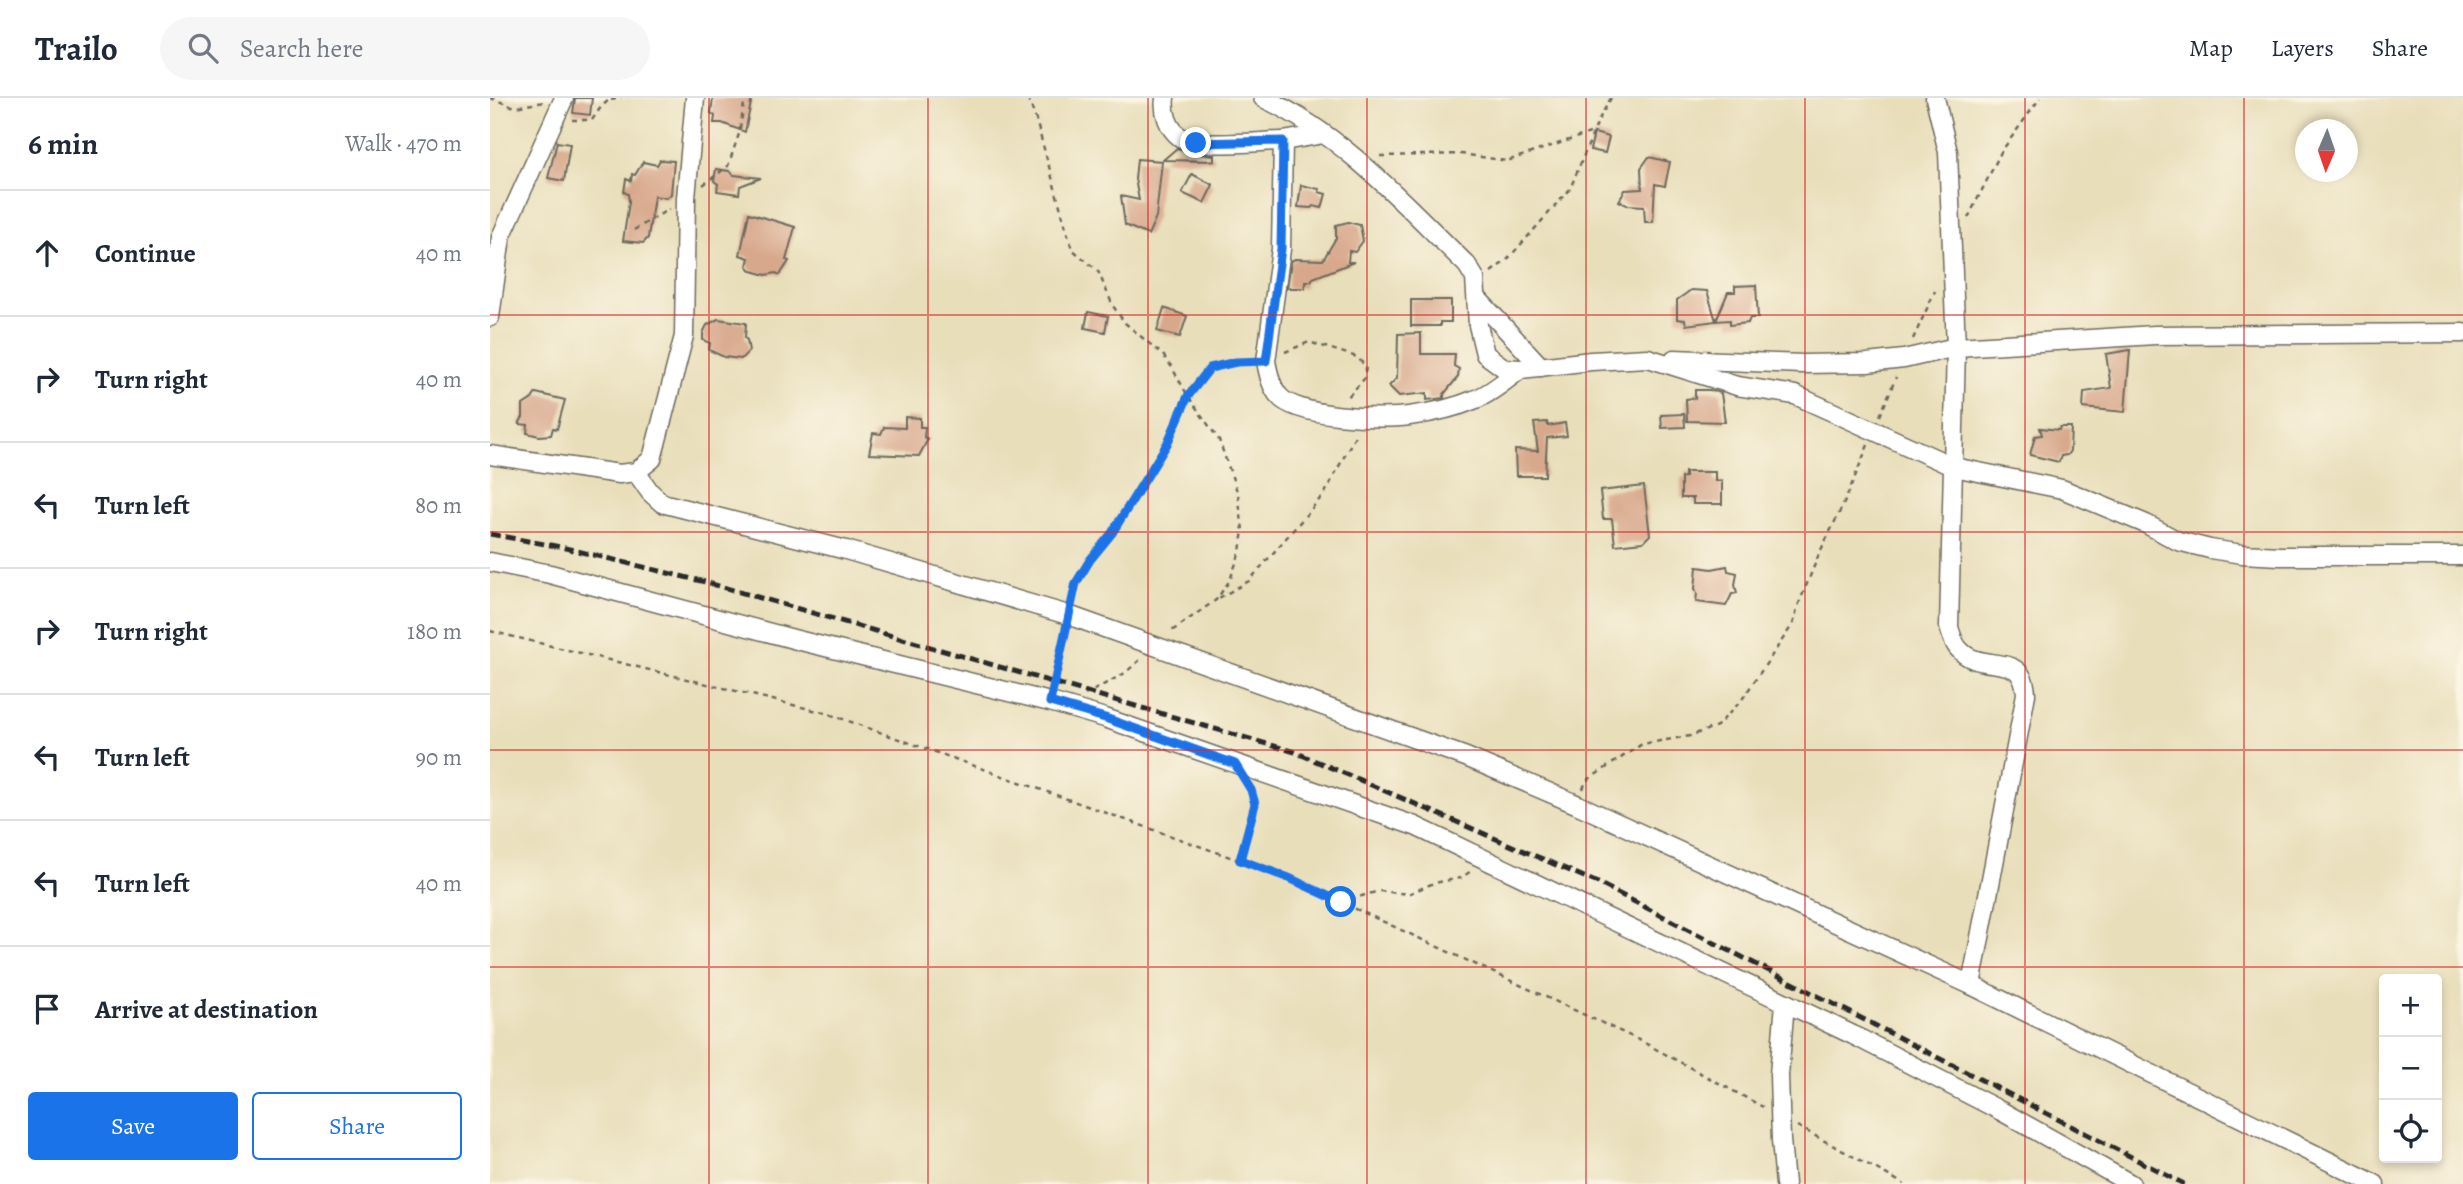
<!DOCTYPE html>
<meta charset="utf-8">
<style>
:root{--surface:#fff;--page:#f6f6f7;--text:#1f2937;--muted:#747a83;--line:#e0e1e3;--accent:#1a73e8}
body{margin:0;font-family:Alegreya,serif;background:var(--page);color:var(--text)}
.controls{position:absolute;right:21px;bottom:21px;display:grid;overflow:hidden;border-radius:7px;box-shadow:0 4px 10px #0003}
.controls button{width:63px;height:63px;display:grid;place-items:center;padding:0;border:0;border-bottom:2px solid var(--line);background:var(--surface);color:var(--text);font:35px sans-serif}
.compass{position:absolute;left:1805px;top:21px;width:63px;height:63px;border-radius:50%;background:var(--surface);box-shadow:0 4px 10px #0003;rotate:182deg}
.stop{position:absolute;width:21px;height:21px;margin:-16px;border:5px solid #1a73e8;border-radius:50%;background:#fff}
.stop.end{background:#1a73e8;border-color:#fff;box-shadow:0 2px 7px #0008}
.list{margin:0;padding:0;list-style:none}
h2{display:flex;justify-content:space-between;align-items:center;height:91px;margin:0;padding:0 28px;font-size:30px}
h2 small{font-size:23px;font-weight:400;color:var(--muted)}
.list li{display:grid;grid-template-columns:46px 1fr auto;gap:21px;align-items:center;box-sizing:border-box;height:126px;padding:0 28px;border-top:2px solid var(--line)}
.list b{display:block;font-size:26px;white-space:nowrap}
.list em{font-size:23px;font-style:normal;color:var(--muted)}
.actions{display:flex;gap:14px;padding:21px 28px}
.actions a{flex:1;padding:16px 0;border:2px solid var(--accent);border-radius:7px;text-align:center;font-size:24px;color:var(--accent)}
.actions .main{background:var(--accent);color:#fff}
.icon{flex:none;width:38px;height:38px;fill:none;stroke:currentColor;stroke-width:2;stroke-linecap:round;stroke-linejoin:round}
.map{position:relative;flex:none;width:1973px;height:1086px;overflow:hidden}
header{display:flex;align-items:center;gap:42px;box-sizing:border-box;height:98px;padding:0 35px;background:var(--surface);border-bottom:2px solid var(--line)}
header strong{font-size:33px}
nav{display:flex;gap:38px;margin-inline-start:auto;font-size:24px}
.search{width:490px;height:63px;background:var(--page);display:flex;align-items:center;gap:18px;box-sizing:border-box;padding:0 24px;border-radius:38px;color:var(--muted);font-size:26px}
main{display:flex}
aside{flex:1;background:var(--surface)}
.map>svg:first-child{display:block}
</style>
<header>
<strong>Trailo</strong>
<div class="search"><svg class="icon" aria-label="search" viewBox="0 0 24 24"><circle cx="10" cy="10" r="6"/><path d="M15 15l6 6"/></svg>Search here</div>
<nav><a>Map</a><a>Layers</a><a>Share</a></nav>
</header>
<main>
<aside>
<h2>6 min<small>Walk · 470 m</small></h2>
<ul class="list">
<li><svg class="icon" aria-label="ahead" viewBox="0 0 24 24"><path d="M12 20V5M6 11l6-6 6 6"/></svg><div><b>Continue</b></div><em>40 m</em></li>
<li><svg class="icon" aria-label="right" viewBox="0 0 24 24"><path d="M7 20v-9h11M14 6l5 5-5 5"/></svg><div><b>Turn right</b></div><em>40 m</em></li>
<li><svg class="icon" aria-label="left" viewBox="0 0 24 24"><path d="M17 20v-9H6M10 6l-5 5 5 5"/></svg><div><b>Turn left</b></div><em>80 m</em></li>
<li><svg class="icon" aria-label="right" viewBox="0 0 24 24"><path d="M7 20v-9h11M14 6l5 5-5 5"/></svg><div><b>Turn right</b></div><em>180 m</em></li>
<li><svg class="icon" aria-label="left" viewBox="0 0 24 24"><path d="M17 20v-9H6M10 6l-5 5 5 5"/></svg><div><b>Turn left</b></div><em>90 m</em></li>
<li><svg class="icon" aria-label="left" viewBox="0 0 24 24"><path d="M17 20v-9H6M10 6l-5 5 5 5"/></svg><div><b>Turn left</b></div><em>40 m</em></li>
<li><svg class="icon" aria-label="arrive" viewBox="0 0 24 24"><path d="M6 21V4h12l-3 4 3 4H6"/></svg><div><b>Arrive at destination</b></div></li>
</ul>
<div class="actions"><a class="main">Save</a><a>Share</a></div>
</aside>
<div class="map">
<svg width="1973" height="1086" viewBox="0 0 1973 1086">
<rect width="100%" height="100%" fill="#fcf5e5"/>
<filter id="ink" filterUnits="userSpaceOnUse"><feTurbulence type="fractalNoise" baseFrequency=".0143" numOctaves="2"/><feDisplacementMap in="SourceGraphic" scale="14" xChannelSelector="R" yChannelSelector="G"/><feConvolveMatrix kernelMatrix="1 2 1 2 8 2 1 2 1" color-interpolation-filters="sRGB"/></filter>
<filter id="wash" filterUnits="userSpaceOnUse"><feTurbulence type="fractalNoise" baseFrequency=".00686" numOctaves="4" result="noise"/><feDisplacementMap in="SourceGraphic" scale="28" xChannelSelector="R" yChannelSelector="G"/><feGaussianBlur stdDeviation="1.57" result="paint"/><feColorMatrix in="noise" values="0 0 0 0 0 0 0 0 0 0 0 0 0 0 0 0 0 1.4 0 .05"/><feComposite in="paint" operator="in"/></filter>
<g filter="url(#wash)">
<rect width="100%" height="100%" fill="#e8deba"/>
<g id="blocks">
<g fill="#d8a88c">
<polygon points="85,0 102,0 100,17 83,15"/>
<polygon points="223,0 262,0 255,34 232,25 224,25 225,18 221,15"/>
<polygon points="1104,35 1119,39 1115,55 1100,52"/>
<polygon points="67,44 80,46 74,83 58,80"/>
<polygon points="687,50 707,56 724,57 724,63 673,62"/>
<polygon points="1159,59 1180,64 1175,88 1165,86 1163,124 1155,124 1154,108 1137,107 1129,103 1135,92 1152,91 1151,70"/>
<polygon points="647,61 672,63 666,119 658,137 635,127 631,98 649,102 645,81"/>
<polygon points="170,62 184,63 181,96 176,100 164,98 158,140 153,145 133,143 139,104 138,96 134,94 136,81 141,83 142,76 145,77 153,64 167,67"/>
<polygon points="226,71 239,73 244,77 271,80 250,88 249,96 227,93 228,86 224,83"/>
<polygon points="702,76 723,87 714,105 692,95"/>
<polygon points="811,87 829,91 829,94 836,96 832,110 823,108 821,110 808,109"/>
<polygon points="259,115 305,129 296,162 299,163 290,177 286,175 276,177 262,173 257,168 259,160 250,157"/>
<polygon points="858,124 870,127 873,143 865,154 859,153 858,164 864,164 823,180 821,183 815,183 815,190 797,190 801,163 805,161 833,162 846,140 846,127"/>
<polygon points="1266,187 1268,220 1260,220 1258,225 1240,227 1240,222 1226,223 1238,194 1245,194 1245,188"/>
<polygon points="1201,192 1217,193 1226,223 1196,227 1195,222 1187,221 1187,202"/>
<polygon points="921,202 961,202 961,224 950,224 950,228 921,228"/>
<polygon points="674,210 697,218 690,239 667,233"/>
<polygon points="598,214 618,218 615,234 595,230"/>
<polygon points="228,221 256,225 255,240 257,242 259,253 251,261 234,259 219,252 220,245 213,242 213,235 217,227"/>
<polygon points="931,235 931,256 965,256 964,268 969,271 968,279 954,296 954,300 937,302 937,295 909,298 899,288 907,280 908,236"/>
<polygon points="1640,252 1635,314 1593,310 1594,294 1621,290 1616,256"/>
<polygon points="1205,292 1220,292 1231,295 1235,324 1197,323 1196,301 1205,300"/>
<polygon points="46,295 75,302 67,331 63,330 61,337 49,338 37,335 38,327 29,326 33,319 33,307 42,301"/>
<polygon points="1194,316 1195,329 1172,330 1171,317"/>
<polygon points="415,319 430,320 430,329 435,329 434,339 438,341 429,358 379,356 383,335 391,336 394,329 415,330"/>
<polygon points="1057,324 1058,328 1075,325 1077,338 1057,340 1055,378 1026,378 1025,352 1048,353 1044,325"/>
<polygon points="1570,329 1581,329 1580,353 1577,357 1571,358 1569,364 1540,357 1545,338 1552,337 1550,330 1569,332"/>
<polygon points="1195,374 1225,374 1225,383 1232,383 1232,406 1203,406 1203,400 1191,400 1191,380 1195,379"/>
<polygon points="1154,388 1160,437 1153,444 1125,447 1122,421 1113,421 1110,393"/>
<polygon points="1237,468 1238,473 1247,475 1245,487 1247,495 1242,496 1236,508 1206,504 1207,495 1205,491 1207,469 1222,471"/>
</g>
</g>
</g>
<g filter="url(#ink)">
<use href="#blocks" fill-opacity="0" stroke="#6d6a5d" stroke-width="2"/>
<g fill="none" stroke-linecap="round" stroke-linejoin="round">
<g stroke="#6d6a5d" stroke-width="21">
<g id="street">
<path d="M 675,0 C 673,14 678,30 690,39 C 704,51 772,43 793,43"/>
<path d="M 773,0 C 854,37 914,106 977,167 L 985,180 L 988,227 L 995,256 L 1014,270 L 1031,271 L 1101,263 L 1158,260 L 1247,288 L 1305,297 L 1464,369 L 1572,391 L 1656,426 L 1688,443 L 1720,451 L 1752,456 L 1790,458 L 1973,458"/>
<path d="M 1445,0 L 1458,54 L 1466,249 L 1459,529 C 1461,536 1463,544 1468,550 C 1490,578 1534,550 1536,596 L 1481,887"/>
<path d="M 834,36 L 793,43 L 791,151 L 776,263 C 778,274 781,289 789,298 C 806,319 891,322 919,318 C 942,315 965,310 986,301 C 1002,295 1017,281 1031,271"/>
<polyline points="987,200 1051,269"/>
<polyline points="0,219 11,139 74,0"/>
<polyline points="1184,261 1313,266 1377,265 1414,261 1466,249 1665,237 1973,235"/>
<polyline points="0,357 129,376 146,374 162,361 194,238 196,100 205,0"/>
<polyline points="146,374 160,394 172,405 356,452 578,517 976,659 1086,706 1481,887 1885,1086"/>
<polyline points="0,464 60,476 307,542 560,604 615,620 925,728 1363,937 1511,1013 1641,1086"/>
<polyline points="1295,905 1289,977 1291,1042 1295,1086"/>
</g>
</g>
<g stroke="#6d6a5d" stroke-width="2.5" stroke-dasharray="5 5" stroke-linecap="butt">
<polyline points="0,0 25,9 54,4"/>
<polyline points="538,0 546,22 582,151 608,173 623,208 635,225 673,257 681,268 698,298 729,342 748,396 753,432 750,454 740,482 726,502 679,535"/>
<polyline points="121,2 131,0"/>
<polyline points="82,22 102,22 111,9 121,0"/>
<polyline points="890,58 971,56 1017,63 1103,34"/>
<polyline points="213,87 238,68 249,36 255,0"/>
<polyline points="1478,120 1511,54 1550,0"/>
<polyline points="144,132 179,111"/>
<polyline points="1001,174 1017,162 1080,91 1109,21 1121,0"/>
<polyline points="1423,241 1445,193"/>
<polyline points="795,254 819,244 867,259 876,269 874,281 856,301"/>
<polyline points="1390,318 1406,279"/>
<polyline points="582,499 586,486 599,462 622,435 677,346 698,298 721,270 746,264 758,263"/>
<polyline points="729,500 759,483 835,395 866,336"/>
<polyline points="0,533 336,615 799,780 1151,943 1273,1009"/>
<polyline points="564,589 574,533"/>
<polyline points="595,597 635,575 651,561"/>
<polyline points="1093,691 1096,683 1152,646 1200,638 1227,628 1251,603 1303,526 1308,508 1329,456 1355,403 1378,347"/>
<polyline points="750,762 765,706 759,689"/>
<polyline points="851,804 889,793 918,796 944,785 971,780 981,773"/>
<polyline points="1307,1028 1414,1086"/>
</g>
<use href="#street" stroke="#fff" stroke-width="18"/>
<polyline stroke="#2b2b2b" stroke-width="5" stroke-dasharray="10 5" stroke-linecap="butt" points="0,436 71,449 215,484 805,654 1108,785 1694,1086"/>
</g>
</g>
<g fill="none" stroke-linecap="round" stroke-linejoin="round" filter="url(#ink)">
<polyline stroke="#1a73e8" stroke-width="9" points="706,45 793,43 791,151 776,263 746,264 720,270 698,298 677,346 622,435 600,462 586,485 560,604 615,620 745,666 761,692 765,706 750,762 799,780 851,804"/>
</g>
<path fill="none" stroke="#d62828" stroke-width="2" stroke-opacity="0.55" d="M 219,0 L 219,1086M 438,0 L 438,1086M 658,0 L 658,1086M 877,0 L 877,1086M 1096,0 L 1096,1086M 1315,0 L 1315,1086M 1535,0 L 1535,1086M 1754,0 L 1754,1086M 0,217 L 1973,217M 0,434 L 1973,434M 0,652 L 1973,652M 0,869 L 1973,869"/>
</svg>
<div class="controls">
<button>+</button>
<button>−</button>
<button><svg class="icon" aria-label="locate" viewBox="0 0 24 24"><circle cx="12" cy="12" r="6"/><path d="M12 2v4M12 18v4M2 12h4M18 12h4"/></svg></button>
</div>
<svg class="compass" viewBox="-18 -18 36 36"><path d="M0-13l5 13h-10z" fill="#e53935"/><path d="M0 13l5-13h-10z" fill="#747a83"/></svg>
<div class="stop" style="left:851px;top:804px"></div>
<div class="stop end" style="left:706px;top:45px"></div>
</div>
</main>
